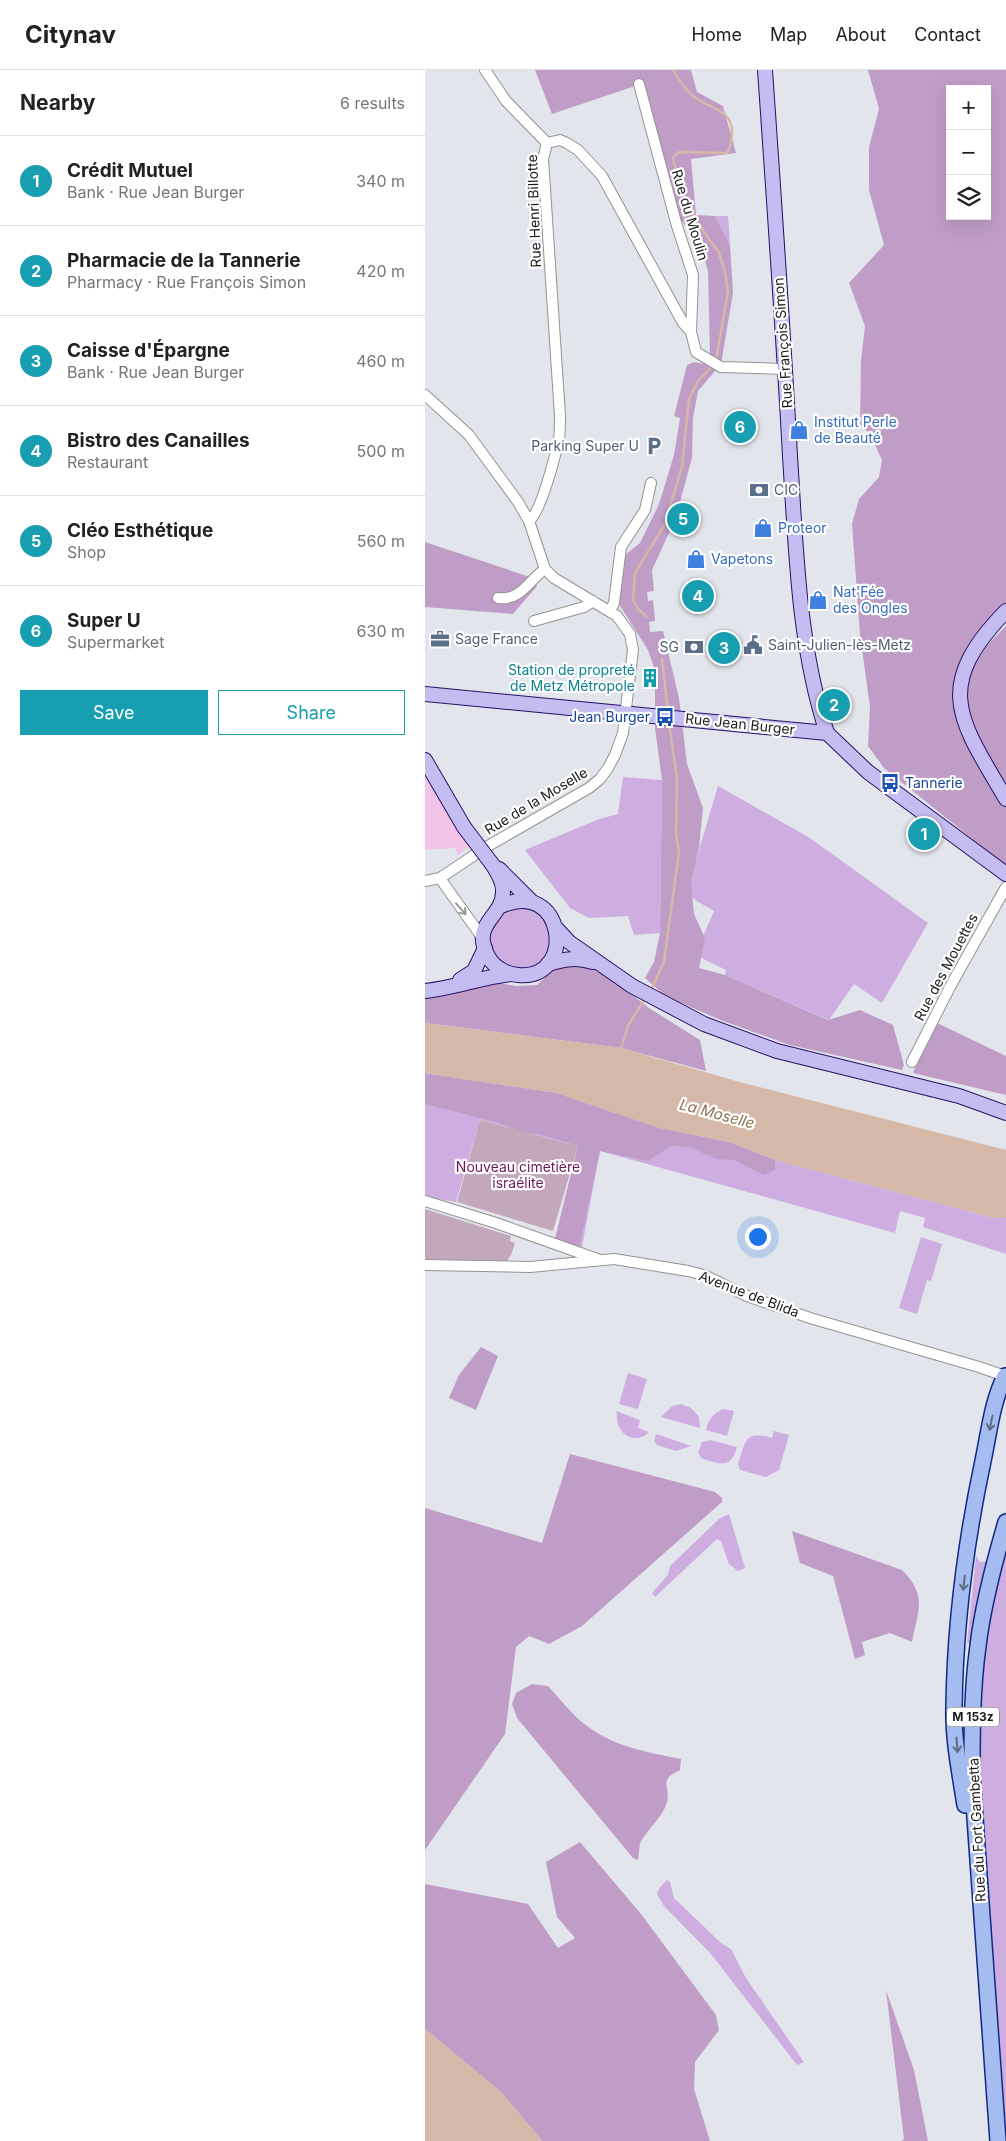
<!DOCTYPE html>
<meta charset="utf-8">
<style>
:root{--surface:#fff;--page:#f6f6f6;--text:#222;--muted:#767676;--line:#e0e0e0;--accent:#179eb1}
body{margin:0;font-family:Inter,sans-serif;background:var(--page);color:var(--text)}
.controls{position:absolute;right:15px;top:15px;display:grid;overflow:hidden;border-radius:0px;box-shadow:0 5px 20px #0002}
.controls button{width:45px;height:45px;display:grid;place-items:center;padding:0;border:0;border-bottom:1px solid var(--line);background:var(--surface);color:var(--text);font:25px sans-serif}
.you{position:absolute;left:332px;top:1166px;width:18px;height:18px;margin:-12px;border:4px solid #fff;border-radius:50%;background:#1a73e8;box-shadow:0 0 0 8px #1a73e833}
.badge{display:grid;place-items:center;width:32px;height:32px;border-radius:50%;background:var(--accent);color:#fff;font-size:16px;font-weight:700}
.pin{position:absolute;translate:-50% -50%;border:2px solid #fff;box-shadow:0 1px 5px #0006}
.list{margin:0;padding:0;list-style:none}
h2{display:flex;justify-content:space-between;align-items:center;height:65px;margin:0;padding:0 20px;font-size:21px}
h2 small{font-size:16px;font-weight:400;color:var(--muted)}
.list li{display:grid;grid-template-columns:32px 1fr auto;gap:15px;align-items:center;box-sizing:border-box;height:90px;padding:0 20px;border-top:1px solid var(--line)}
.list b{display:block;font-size:19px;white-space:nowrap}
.list p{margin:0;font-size:16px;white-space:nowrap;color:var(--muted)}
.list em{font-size:16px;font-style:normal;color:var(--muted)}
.actions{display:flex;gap:10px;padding:15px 20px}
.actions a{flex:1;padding:11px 0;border:1px solid var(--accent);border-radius:0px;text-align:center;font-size:18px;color:var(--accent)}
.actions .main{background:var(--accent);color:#fff}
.icon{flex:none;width:28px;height:28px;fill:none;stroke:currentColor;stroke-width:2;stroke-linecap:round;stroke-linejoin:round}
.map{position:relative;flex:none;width:581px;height:2071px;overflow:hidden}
header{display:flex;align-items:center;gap:30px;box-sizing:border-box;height:70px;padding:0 25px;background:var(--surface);border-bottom:1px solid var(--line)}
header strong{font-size:24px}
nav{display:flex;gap:28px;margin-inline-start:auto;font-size:18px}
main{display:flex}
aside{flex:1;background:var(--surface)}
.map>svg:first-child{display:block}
</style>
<header>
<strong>Citynav</strong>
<nav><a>Home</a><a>Map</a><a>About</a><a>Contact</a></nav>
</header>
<main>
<aside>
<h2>Nearby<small>6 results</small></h2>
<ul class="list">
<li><span class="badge">1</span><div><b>Crédit Mutuel</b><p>Bank · Rue Jean Burger</p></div><em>340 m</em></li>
<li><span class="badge">2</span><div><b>Pharmacie de la Tannerie</b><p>Pharmacy · Rue François Simon</p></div><em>420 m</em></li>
<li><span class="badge">3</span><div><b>Caisse d'Épargne</b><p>Bank · Rue Jean Burger</p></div><em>460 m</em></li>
<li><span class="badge">4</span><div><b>Bistro des Canailles</b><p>Restaurant</p></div><em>500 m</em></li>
<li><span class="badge">5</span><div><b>Cléo Esthétique</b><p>Shop</p></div><em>560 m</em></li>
<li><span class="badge">6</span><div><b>Super U</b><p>Supermarket</p></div><em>630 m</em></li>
</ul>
<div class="actions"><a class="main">Save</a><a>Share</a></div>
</aside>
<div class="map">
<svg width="581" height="2071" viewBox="0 0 581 2071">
<rect width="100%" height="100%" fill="#e3e5ec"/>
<g fill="#ceaee1">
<polygon points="290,146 303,146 305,175"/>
<polygon points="198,707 237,710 235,863 209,865 203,846 164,848 145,838 100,780 174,749 193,744"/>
<polygon points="293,716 385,768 503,853 457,933 429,914 404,950 300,905 301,900 270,885 289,841 270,830 262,820"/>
<circle cx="95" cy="868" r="31"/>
<polygon points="0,1003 182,1041 279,1067 350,1090 569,1148 581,1148 581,1184 498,1157 500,1148 475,1141 470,1163 175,1081 156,1182 130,1169 153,1076 55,1050 31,1132 0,1127"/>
<polygon points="496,1167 517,1174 506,1211 502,1210 492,1244 474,1238"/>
<polygon points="203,1303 222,1309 213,1339 194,1334"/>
<polygon points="256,1334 266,1338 274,1347 275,1358 236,1347 247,1336"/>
<path d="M 298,1339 L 309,1341 L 302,1366 L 281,1360 C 284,1349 287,1344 298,1339 Z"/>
<path d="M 191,1341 L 215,1350 L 213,1358 L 224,1362 C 215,1372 200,1369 194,1357 C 191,1352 193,1347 191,1341 Z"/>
<path d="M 349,1361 L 364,1365 L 354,1400 L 341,1407 L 315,1400 L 313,1394 C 321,1371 319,1360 347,1368 Z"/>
<polygon points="231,1364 266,1376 251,1381 232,1375 229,1371"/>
<path d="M 285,1370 L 312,1377 C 306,1400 294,1394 276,1388 L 273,1383 L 277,1372 Z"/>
<polygon points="304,1444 320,1498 313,1501 304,1494 296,1471 292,1469 230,1527 227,1523 243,1505 245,1496 294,1449"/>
<polygon points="581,1474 581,2068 554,1706 555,1639 560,1575"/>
<polygon points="551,1486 555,1492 565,1491 547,1575 542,1572"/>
<polygon points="242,1810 245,1812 249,1828 296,1873 306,1879 321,1908 379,1992 372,1995 286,1884 239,1836 232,1824 235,1817"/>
</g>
<g fill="#c09dc7" fill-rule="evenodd">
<polygon points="110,0 266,0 272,22 298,36 311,83 266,89 271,145 290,146 305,175 308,223 296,294 273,321 268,348 267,388 250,450 227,500 229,521 222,522 223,531 228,530 230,551 224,552 225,562 238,561 254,628 262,694 278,738 274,778 266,812 269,844 280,868 274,898 300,905 403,950 435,940 468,955 479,995 477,1000 365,975 298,951 240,926 220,908 229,892 235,863 237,710 230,658 230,601 223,580 192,531 200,485 215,473 234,434 249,385 255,348 249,346 262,295 269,292 280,294 285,284 283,201 275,174 240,130 210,16 127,44"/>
<path d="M 443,0 L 581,0 L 581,533 L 559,556 L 548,589 L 581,556 L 581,796 L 459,698 L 443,676 L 445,637 L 435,565 L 427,454 L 434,429 L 454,407 L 457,390 L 445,364 L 435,355 L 436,291 L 440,256 L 424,213 L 459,175 L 444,120 L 444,77 L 454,39 ZM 525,19 L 562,19 L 562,146 L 525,146 Z"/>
<polygon points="0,472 105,507 112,516 88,544 0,537"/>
<polygon points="150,892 173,898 224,938 275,970 281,1001 196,978 0,953 0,927 19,926 68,912 91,916 112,915 127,901"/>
<polygon points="508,951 581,986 581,1025 488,1003"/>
<polygon points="0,1003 132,1023 234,1058 305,1072 350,1090 350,1100 338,1105 309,1090 291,1089 264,1077 246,1076 223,1091 175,1081 154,1178 130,1169 153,1076 114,1064 99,1063 71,1052 0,1034"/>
<polygon points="56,1277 73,1286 51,1340 24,1328 34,1305"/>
<polygon points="145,1384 290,1422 297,1428 297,1432 157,1556 124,1574 104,1566 91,1577 80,1664 0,1780 0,1438 117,1473"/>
<path d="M 367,1461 L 477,1500 C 503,1526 493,1540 487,1572 L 465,1563 L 437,1572 L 440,1585 L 430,1589 L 408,1506 L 375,1493 Z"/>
<path d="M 107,1614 L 123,1616 C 134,1628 145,1642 158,1653 C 186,1676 221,1682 256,1689 L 255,1700 C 232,1711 246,1716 242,1732 C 239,1746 218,1764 215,1774 C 214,1779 214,1785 213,1790 L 208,1788 L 92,1648 L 87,1634 L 91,1623 Z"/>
<polygon points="155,1772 216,1844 291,1945 294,1960 270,1992 269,2019 285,2071 117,2071 77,2023 0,1959 0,1814 103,1834 133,1878 150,1868 132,1847 121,1792"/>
<polygon points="461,1920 489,2000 503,2071 476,2071 479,2069"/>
</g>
<g fill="#c3a7bb">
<polygon points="55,1050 153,1076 128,1161 32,1132"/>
<polygon points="0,1139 86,1166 85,1171 90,1173 86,1185 82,1191 0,1189"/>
</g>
<polygon fill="#f2c4e9" points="0,703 34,761 45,776 32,786 31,778 0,780"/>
<g fill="#d5b8a8">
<polygon points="0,953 196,978 318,1013 581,1080 581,1148 569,1148 350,1090 305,1072 234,1058 132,1023 0,1003"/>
<polygon points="0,1959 77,2023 117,2071 0,2071"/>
</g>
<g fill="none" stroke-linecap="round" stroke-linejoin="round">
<g stroke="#d5b8a8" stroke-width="2.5">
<path d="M 248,0 C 255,11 262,23 274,30 C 289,40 308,41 307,64 C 306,71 306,77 302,83 L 254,82 L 248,88 L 256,122 L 272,152 L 294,183 L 300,202 L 303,222 L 291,290"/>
<polyline points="222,547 213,539 208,530 210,503 240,454 257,396 264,329 273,311 288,295"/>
<polyline points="237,589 243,642"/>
<polyline points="226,920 239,892 254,782 251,765 252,710 244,652"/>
<polyline points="196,979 203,956 220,928"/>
</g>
<g stroke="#939393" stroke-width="12">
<g id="street">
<polyline points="60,0 81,31 122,73"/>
<polyline points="214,14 252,156 268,205 266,262 271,282 296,297 360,299"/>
<polyline points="0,325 44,365 93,432 104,451 120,499 129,508 192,546 205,564 208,580 198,663 190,685 183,698 175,709 164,718 63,776 15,808 0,811"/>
<path d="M 104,451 C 116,443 130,386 134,370 C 135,362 135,354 135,346 L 118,89 L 122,73 L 135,70 L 142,73 L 153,80 L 177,106 L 258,253 L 266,262"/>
<path d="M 73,528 C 96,531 103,511 120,499"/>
<polyline points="185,541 189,533 196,477 220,440 226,413"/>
<polyline points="109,551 159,537 168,531"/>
<path d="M 15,808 C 29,829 44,848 58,869"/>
<polyline points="487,992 526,915 581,817"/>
<polyline points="0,1131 71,1153 175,1190"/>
<polyline points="0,1195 105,1197 189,1189 263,1201 279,1205 322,1226 385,1248 554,1297 580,1306"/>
</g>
</g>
<g stroke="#251165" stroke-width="16">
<g id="secondary">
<path d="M 340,0 C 349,129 358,257 365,386 C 371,478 373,575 402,663"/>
<path d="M 581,541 C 507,617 534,649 581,729"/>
<polyline points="0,624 402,663 443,702 581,804"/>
<polyline points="0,690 39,757"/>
<path d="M 67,794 C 72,802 79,812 78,822 C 78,848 44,853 64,888 C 70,898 82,904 93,905 C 153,911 140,805 74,837"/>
<polyline points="74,799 107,832"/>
<polyline points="132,859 144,872 207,916 279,954 352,981 534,1026 581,1043"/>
<path d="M 123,894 C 139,889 152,887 168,892"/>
<polyline points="35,910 49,901 60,878"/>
<path d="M 0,921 C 30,918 56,907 86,904"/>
</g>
</g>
<g stroke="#112983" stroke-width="18">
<g id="primary">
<path d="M 540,1735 C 535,1703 528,1669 529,1637 C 530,1555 541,1471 558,1391 C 564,1363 567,1332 580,1306"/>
<path d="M 573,2071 L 547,1706 C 547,1663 547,1619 553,1576 C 558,1534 569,1493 581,1452"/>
</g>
</g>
<use href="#street" stroke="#fff" stroke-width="10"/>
<use href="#secondary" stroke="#c5bcf1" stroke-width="14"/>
<use href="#primary" stroke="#a4bcf0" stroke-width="15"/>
<g stroke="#251165" stroke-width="16" stroke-linecap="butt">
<polyline id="secondary-bridge" points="39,757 67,794"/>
</g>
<use href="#secondary-bridge" stroke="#c5bcf1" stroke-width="14"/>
</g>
<defs><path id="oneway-shaft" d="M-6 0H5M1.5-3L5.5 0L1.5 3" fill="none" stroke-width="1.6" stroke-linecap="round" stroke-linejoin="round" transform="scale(1.25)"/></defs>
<use stroke="#999" href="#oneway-shaft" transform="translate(36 839) rotate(49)"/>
<g stroke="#606c86">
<use href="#oneway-shaft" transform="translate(566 1353) rotate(102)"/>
<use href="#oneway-shaft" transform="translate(539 1513) rotate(96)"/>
<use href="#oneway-shaft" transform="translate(532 1675) rotate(86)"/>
</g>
<defs>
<g id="shop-bare" transform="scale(1.5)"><path d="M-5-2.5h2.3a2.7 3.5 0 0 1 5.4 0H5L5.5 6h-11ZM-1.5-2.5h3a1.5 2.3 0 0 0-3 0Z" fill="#3f7fe0" stroke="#fff" stroke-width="2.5" paint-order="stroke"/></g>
<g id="parking-bare" transform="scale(1.5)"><path d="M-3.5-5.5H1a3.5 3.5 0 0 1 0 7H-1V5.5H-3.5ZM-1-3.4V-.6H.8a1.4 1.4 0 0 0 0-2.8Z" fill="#5c6f8a" stroke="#fff" stroke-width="2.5" paint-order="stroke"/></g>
<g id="bank-bare" transform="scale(1.5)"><path d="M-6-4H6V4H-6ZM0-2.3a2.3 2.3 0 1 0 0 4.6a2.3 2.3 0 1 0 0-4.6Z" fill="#5c6f8a" stroke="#fff" stroke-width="2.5" paint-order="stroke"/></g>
<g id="office-bare" transform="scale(1.5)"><path d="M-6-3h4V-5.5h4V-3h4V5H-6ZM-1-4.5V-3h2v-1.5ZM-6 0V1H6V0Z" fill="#5c6f8a" stroke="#fff" stroke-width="2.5" paint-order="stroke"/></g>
<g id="civic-bare" transform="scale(1.5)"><path d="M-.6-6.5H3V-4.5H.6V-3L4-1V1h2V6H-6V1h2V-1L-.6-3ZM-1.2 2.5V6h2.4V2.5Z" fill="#5c6f8a" stroke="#fff" stroke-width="2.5" paint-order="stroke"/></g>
<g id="building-bare" transform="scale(1.5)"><path d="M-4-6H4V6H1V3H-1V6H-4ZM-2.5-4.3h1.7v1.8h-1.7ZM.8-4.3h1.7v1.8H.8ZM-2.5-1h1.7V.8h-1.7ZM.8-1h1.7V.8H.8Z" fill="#0f9aa8" stroke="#fff" stroke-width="2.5" paint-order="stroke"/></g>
<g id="bus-bare" transform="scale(1.5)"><path d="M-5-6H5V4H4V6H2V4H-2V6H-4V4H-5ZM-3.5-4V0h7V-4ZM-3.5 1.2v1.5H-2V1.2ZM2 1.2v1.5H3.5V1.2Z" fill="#1a4fb4" stroke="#fff" stroke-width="2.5" paint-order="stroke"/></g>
</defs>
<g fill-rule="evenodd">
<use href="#shop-bare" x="374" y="360"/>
<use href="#parking-bare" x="229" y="376"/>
<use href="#bank-bare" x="334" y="420"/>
<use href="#shop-bare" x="338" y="458"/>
<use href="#shop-bare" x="271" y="489"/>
<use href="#shop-bare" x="393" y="530"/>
<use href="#office-bare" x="15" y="569"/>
<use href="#civic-bare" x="328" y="575"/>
<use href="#bank-bare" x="269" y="577"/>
<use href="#building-bare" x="225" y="608"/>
<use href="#bus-bare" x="240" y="647"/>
<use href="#bus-bare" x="465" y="713"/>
</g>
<g text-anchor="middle" stroke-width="4.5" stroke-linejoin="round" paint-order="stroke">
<rect fill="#fff" stroke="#606060" stroke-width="1" x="522" y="1637.5" width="52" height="19" rx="4"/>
<g font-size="12" font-weight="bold" fill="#1c1c1c">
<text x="548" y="1651">M 153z</text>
</g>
<g font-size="14" fill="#1c1c1c" stroke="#fff">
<text transform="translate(109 141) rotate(-92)" y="5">Rue Henri Billotte</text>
<text transform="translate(265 145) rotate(73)" y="5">Rue du Moulin</text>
<text transform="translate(358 273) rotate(-94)" y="5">Rue François Simon</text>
<text transform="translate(315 654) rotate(6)" y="5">Rue Jean Burger</text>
<text transform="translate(111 731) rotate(-31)" y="5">Rue de la Moselle</text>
<text transform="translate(521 897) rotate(-62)" y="5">Rue des Mouettes</text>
<text transform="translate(324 1224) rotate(21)" y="5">Avenue de Blida</text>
<text transform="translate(552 1760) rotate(-93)" y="5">Rue du Fort Gambetta</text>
</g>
<g font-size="14" fill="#366cbe" stroke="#fff" text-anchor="start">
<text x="389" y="357">Institut Perle<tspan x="389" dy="16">de Beauté</tspan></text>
<text x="353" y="463">Proteor</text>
<text x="286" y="494">Vapetons</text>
<text x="408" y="527">Nat'Fée<tspan x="408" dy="16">des Ongles</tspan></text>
</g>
<g font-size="14" fill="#4e5e75" stroke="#fff" text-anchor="start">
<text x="214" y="381" text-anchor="end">Parking Super U</text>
<text x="349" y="425">CIC</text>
<text x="30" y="574">Sage France</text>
<text x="343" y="580">Saint-Julien-lès-Metz</text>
<text x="254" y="582" text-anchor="end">SG</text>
</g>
<g font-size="14" fill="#0d838f" stroke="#fff" text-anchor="end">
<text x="210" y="605">Station de propreté<tspan x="210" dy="16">de Metz Métropole</tspan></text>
</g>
<g font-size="14" fill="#164399" stroke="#fff" text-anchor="end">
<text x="225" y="652">Jean Burger</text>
<text x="480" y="718" text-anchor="start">Tannerie</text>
</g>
<g font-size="14" fill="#6d185b" stroke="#fff">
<text x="93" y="1102">Nouveau cimetière<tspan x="93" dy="16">israélite</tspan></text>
</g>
<g font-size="15" font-style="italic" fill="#8b734b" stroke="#fff">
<text transform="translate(292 1044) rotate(15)" y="5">La Moselle</text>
</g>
</g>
</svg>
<div class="controls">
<button>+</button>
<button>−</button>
<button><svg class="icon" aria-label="layers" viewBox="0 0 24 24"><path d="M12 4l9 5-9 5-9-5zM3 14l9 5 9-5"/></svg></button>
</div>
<div class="you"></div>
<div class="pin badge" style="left:499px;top:764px">1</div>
<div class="pin badge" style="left:409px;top:635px">2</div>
<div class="pin badge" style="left:299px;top:578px">3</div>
<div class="pin badge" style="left:273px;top:526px">4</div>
<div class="pin badge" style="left:258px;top:449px">5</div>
<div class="pin badge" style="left:315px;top:357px">6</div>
</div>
</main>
